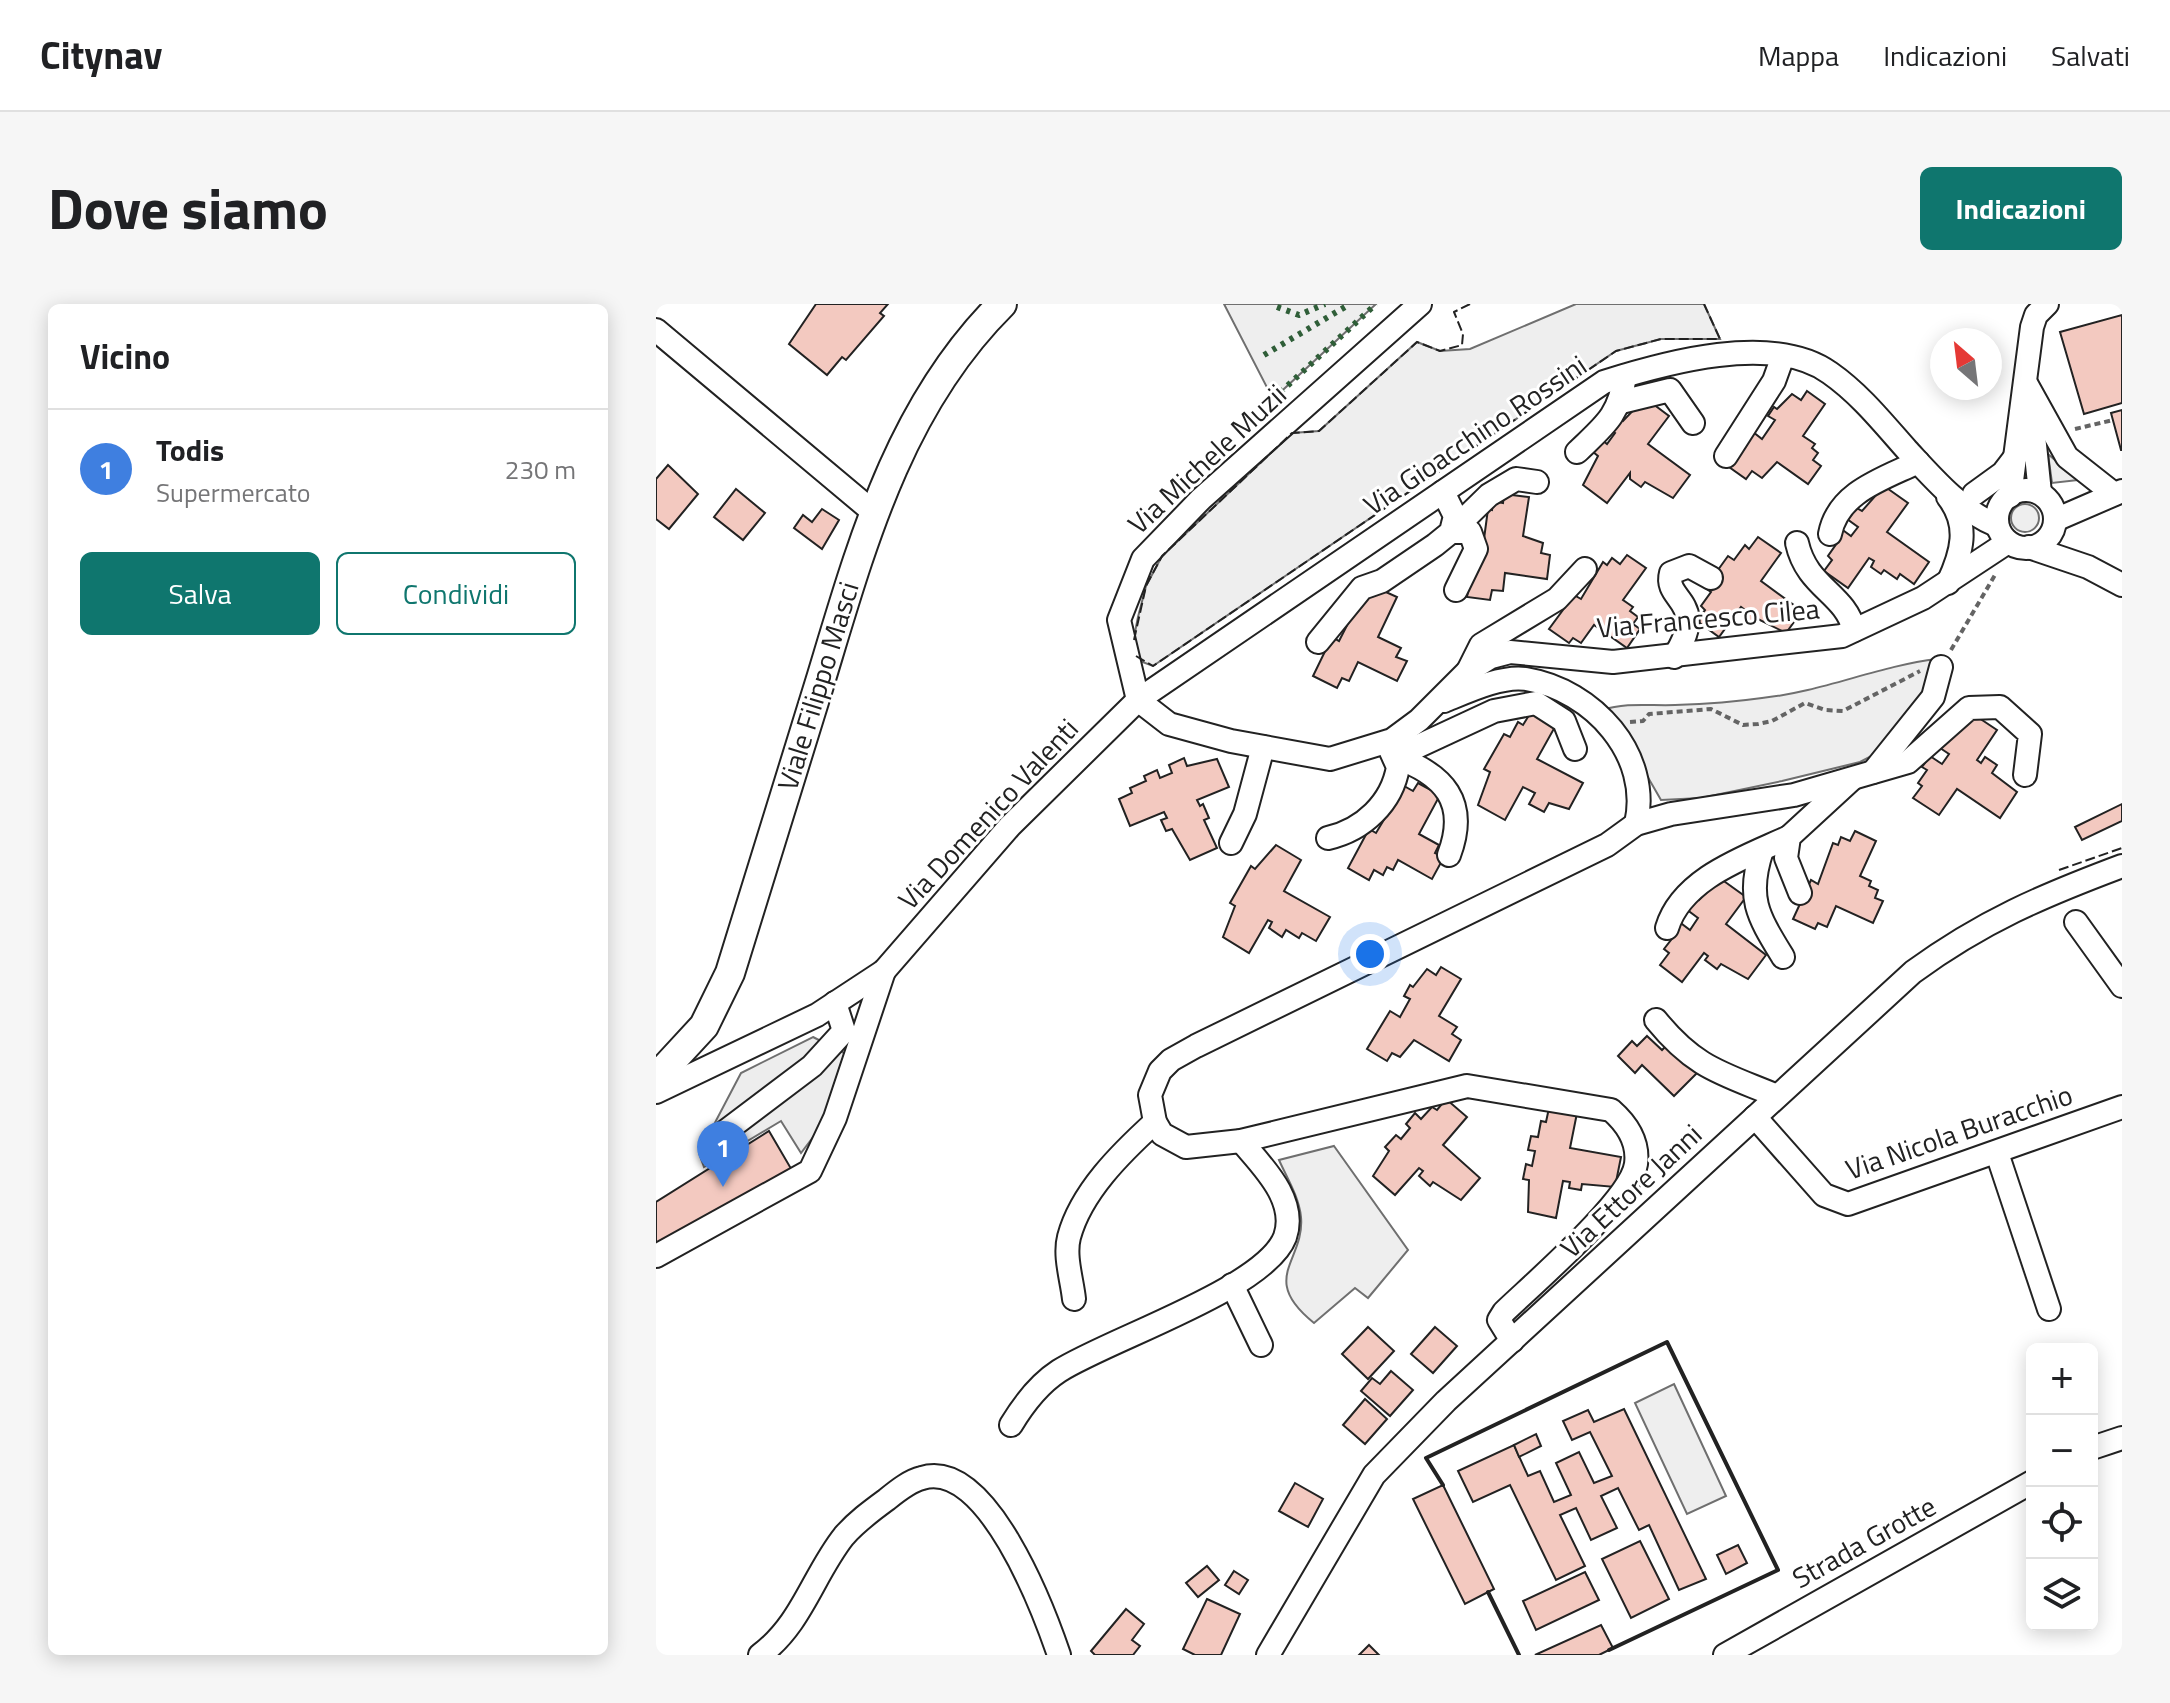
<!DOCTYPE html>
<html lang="it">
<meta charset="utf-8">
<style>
:root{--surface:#fff;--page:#f6f6f6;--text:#202124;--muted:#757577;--line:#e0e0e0;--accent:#0f766e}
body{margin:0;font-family:"Titillium Web",sans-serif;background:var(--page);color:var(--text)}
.controls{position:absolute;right:24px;bottom:24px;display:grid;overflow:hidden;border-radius:12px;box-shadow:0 4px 20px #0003}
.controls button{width:72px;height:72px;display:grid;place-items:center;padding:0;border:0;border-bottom:2px solid var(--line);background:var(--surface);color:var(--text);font:40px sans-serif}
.compass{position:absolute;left:1274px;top:24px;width:72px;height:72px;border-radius:50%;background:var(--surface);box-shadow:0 4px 20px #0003;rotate:332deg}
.you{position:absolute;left:714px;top:650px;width:28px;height:28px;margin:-20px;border:6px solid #fff;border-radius:50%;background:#1a73e8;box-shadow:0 0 0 12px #1a73e833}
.badge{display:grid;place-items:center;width:52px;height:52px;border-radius:50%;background:var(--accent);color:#fff;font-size:26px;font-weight:700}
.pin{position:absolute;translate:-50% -66px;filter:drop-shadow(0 2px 4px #0008)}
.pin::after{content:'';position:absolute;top:42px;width:28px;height:24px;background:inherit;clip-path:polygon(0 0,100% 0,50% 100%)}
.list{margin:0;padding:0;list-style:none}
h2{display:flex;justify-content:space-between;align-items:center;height:104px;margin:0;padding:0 32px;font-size:34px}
h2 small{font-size:26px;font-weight:400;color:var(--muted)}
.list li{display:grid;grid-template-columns:52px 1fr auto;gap:24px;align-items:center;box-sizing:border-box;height:120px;padding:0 32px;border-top:2px solid var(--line)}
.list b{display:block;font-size:30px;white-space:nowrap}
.list p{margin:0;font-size:26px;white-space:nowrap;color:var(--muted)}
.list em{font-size:26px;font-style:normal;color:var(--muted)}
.actions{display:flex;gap:16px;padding:24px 32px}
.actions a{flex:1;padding:18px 0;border:2px solid var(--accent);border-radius:12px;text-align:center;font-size:28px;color:var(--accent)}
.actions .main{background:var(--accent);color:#fff}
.icon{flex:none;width:44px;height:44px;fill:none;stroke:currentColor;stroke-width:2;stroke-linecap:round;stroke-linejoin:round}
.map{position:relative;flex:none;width:1466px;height:1351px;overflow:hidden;border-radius:12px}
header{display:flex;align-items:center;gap:48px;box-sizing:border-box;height:112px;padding:0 40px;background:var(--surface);border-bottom:2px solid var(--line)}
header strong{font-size:38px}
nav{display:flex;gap:44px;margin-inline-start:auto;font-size:28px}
.intro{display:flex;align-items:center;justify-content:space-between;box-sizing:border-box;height:192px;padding:0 48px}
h1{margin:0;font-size:56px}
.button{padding:20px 36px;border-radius:12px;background:var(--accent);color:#fff;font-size:28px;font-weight:700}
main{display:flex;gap:48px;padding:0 48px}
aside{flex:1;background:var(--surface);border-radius:12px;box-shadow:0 4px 20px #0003}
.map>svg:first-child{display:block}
</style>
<header>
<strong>Citynav</strong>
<nav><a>Mappa</a><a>Indicazioni</a><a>Salvati</a></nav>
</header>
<div class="intro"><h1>Dove siamo</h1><a class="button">Indicazioni</a></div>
<main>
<aside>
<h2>Vicino<small></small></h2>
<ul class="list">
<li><span class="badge" style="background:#3f7fe0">1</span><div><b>Todis</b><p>Supermercato</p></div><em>230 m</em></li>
</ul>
<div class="actions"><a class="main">Salva</a><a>Condividi</a></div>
</aside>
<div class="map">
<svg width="1466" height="1351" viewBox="0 0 1466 1351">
<rect width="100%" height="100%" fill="#fff"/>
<g fill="#eee" stroke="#6f6f6f" stroke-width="2">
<polygon points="568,0 720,0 617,95"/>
<polygon points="920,0 1048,0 1064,35 1005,35 960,47 497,362 481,356 478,333 482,313 490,282 506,252 636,129 663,127 761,38 784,47 814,45"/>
<polygon points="1392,150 1422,176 1396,179"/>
<circle cx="1369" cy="214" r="14"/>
<path d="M 1281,355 L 1279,375 L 1231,444 L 1204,458 L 1126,477 L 1045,494 L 1005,496 L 971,437 L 946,406 C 971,398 994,402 1019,401 C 1048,400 1078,398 1106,394 C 1166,388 1222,362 1281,355 Z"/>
<path d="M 678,842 L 752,946 L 712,994 L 699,984 L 658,1019 C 602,974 649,957 645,913 C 643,893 631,874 623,856 Z"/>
<polygon points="1018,1080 1070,1192 1031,1210 979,1099"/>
</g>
<polygon fill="#ededed" stroke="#6f6f6f" stroke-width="2" points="157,733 194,752 170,816 145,849 125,817 48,863 43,849 85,769"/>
<g fill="#f3c9c0" stroke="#222" stroke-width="2">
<polygon points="160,0 232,0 224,9 228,12 190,56 186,53 171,71 133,40"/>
<polygon points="1466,11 1466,99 1428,110 1404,28"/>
<polygon points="1151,87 1169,100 1147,132 1159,140 1156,144 1162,149 1157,156 1165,162 1152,180 1121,158 1106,174 1096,167 1090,175 1073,163 1097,128 1106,135 1119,116 1112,112 1118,103 1121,105 1136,90 1145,96"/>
<polygon points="989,94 1013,112 992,140 1034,171 1017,194 989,178 985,183 974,175 974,169 951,199 927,181 942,152 936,147 945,135 951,140 959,129 953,125 962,114 967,117"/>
<polygon points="1466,106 1466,146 1465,146 1455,109"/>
<polygon points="12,161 42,190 13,225 0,215 0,175"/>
<polygon points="1228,182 1252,199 1231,228 1273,258 1258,280 1244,270 1241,275 1228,266 1225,270 1215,263 1218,257 1213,254 1192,284 1168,267 1176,256 1172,252 1181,239 1175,235 1184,224 1195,232 1202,223 1191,215 1199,203 1206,207"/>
<polygon points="80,185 109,209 87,236 58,213"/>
<polygon points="848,190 873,193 867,232 887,239 885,249 894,251 891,275 849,269 847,287 836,286 834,296 811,293 816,262 826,250 832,205 836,206 837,197 847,199"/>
<polygon points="166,205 183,216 166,245 138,224 147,211 156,218"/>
<polygon points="1102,233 1125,249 1105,277 1146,307 1130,329 1102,315 1098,320 1086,311 1089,306 1085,303 1063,333 1041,317 1049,306 1045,302 1055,288 1049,284 1072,252 1078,256 1089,241 1093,245"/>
<polygon points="971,251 990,264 967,296 977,303 974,307 982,313 977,320 984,325 971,344 938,321 925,339 917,334 913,339 893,325 918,291 925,295 947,258 951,261 956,254 964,260"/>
<polygon points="721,284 741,293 722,333 745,344 740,353 751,357 741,377 702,358 693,377 686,374 681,384 657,372 676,333 683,337 708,288 717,292"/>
<polygon points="875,408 900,421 881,455 927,479 913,505 893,499 888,508 873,500 879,489 867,483 849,516 822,501 834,468 828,465 848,430 854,433 862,418 867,421"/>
<polygon points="1317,410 1341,426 1321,456 1325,459 1329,453 1341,461 1336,469 1361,488 1344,514 1301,485 1283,511 1257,494 1266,482 1262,479 1271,466 1266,463 1274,452 1286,460 1293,450 1281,442"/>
<polygon points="528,454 531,462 561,455 573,483 541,496 544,502 547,500 553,514 548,516 561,544 534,556 516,525 510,527 505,516 511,514 508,508 474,522 463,495 476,489 474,484 490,477 488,472 501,466 504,474 516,469 513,461"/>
<polygon points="762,479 784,491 763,530 783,541 779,549 788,553 776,575 742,556 737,566 731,563 727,571 718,566 713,576 692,564 713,525 720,529 729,514 725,512 748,482 757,487"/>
<polygon points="1466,500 1466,517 1426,536 1419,523"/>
<polygon points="1199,527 1220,537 1204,572 1215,577 1213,582 1222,586 1219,594 1227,597 1217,619 1180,602 1171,623 1162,619 1159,625 1137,615 1155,576 1162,580 1177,539 1182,541 1185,533 1194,537"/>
<polygon points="620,541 645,556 628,587 674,613 660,637 646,629 643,634 630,626 626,633 613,624 616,618 612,616 593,649 567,633 579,602 574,599 595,562 599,565"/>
<polygon points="1065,575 1090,593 1070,620 1110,651 1092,675 1065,660 1061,665 1049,656 1052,652 1048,649 1026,678 1004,661 1013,649 1008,645 1018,632 1022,617 1034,626 1042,614 1030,605 1039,593 1043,596"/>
<polygon points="785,663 805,675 783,712 801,723 796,730 805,736 793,757 758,736 744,753 736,749 731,757 711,745 734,707 744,713 754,695 748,692 754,681 757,683 771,665 780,671"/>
<polygon points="991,732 1006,746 1012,740 1042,768 1018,792 986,761 979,769 962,752 976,737 981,742"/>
<polygon points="790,795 811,813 787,841 824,874 805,896 777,878 774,882 763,872 767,867 763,864 739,891 717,872 733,847 729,843 740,831 745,835 754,824 750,820 759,809 765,815 776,803 781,806"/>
<polygon points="893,804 921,809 914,844 965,853 959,883 926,880 925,886 913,884 914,878 907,877 900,914 872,908 873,876 867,875 870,860 876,862 879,847 872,846 875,832 882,833 885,817 890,818"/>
<polygon points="113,827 137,868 0,944 0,898"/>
<polygon points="712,1023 738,1047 712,1075 686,1050"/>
<polygon points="779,1023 801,1042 777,1069 755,1050"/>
<polygon points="735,1067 757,1086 734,1112 705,1087 716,1074 724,1080"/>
<polygon points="709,1095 731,1115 709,1140 687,1121"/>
<polygon points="968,1105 1050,1275 1023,1286 993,1221 983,1226 962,1184 945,1192 961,1224 935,1236 920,1204 904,1211 929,1262 900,1276 854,1181 817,1198 802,1167 858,1141 872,1172 884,1167 898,1198 915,1191 900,1159 923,1148 938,1179 956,1172 934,1128 916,1136 907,1117 932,1106 938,1118"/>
<polygon points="880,1130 885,1142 863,1153 858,1141"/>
<polygon points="639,1179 667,1195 652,1223 623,1207"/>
<polygon points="787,1181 838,1285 809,1300 757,1195"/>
<polygon points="984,1237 1013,1295 975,1314 946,1255"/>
<polygon points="1082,1241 1091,1259 1070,1270 1061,1251"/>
<polygon points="551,1262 563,1276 542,1293 530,1279"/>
<polygon points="578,1267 592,1276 583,1290 569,1281"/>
<polygon points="929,1268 943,1296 880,1326 867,1297"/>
<polygon points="551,1295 584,1310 565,1351 539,1351 527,1345"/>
<polygon points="470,1305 488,1320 476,1336 484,1342 477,1351 439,1351 435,1347"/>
<polygon points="945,1321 957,1344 943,1351 879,1351"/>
<polygon points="713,1341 723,1351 703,1351"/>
</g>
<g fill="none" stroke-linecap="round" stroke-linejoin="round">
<g stroke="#222" stroke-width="26">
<g id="minor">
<polyline points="0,26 216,207"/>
<polyline points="1371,81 1411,153 1458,190"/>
<polyline points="965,98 1014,86 1037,119"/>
<polyline points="1375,103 1384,189"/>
<path d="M 921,148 C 949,121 963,112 969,72"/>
<polyline points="1070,152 1118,77 1127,52"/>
<circle cx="1370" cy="215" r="29"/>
<polyline points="1318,190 1347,169 1360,152"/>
<polyline points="1354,192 1376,23 1380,11 1391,0"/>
<path d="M 1292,193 C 1314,221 1306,249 1292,279"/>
<polyline points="1399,216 1466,187"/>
<path d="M 1174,230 C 1182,188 1227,175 1262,158"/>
<path d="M 1141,239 C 1151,284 1189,289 1198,326"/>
<polyline points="1373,243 1432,263 1466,281"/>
<polyline points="800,286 820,245 814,228 795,228 833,191 860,175 881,178"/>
<polyline points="662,338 706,284 726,277 779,241 795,228 799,212 787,188"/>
<path d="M 1018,353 C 1054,296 1007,298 1015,269 L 1033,262 L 1055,274"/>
<polyline points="812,367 825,341 901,295 929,265"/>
<polyline points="482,396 513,420 575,437 674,455 736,436 763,416 811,368 835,353 854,348 957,358 1186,332 1267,294 1352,238"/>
<polyline points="482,396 463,316 487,255 545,195 764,0"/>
<path d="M 788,397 C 810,388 846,371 870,375 C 937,386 996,451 980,520"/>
<polyline points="1217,468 1277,393 1285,363"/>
<path d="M 672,534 C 707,526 736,499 742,463 L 733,443"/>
<polyline points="575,539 589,510 607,443"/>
<path d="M 1106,546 C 1090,594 1102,612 1127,653"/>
<path d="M 793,551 C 813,498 788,470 739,453 L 838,407 L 880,399 L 908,417 L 919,445"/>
<polyline points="1144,589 1130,554 1133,533 1195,476"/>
<polyline points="1420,618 1466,682"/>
<path d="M 1011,624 C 1026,574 1090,553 1133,533"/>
<path d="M 1000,716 C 1040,765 1066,769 1121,792"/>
<path d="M 0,788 L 161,711 L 228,667 L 354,522 L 482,396 L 948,78 C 1008,59 1117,28 1174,69 C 1204,90 1227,119 1251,146 C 1276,173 1305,207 1340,221"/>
<polyline points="1099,813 1168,891 1192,900 1466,803"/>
<polyline points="58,836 156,762 188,727 179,699"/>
<polyline points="1341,849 1393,1005"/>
<polyline points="0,952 154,867 179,814 228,667"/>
<polyline points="576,981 605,1041"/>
<path d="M 418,995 C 416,976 408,952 413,933 C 425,888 465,849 499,818"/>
<path d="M 856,1037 L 843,1016 L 848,1008 C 877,980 975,896 980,860 C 983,837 971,820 955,806 L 811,782 L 585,837 L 530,843 L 506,830 L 499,818 L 494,791 L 504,767 L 515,756 L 540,742 L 951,541 L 980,520 L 1015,510 L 1138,491 L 1252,458 L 1313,404 L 1344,403 L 1374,430 L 1369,471"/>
<path d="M 355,1121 C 367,1101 383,1080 403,1067 C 453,1035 609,985 629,933 C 642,896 606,862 585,837"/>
<polyline points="1436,1144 1466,1134"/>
<path d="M 104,1351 C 146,1320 157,1271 188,1232 C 200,1218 215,1207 230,1196 C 240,1188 253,1177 266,1174 C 331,1154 388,1307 403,1351"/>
<path d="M 612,1351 L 718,1171 L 790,1097 L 1257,668 C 1327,617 1386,592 1466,562"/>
<polyline points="1069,1351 1376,1178"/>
</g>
</g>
<g stroke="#222" stroke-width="32">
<path id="major" d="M 0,774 L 48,722 L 74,669 C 104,572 134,475 164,378 C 205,243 242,103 346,0"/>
</g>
<g stroke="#646464" stroke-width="4" stroke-dasharray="6 4" stroke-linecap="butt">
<polyline points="1419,125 1457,116"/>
<polyline points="1295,346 1339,271"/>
<polyline points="974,418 987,417 993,410 1055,405 1087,421 1102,420 1116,417 1149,399 1169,406 1187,407 1264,367"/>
</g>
<use href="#minor" stroke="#fff" stroke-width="22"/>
<use href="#major" stroke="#fff" stroke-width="28"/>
<g stroke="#2f5e38" stroke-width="6" stroke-dasharray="4 6" stroke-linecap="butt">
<polyline points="621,3 643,11 669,0"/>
<polyline points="608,51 694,0"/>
<polyline points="617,95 720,0"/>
</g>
<g stroke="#222" stroke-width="2" stroke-dasharray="10 4" stroke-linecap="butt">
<polyline points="478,336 490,282 506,252 636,129 663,127 761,38 784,47 806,41 807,30 798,8 814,0"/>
<polyline points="480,352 497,362 960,47 1005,35 1064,35 1048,0"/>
<polyline points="1403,566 1466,544"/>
</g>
<g stroke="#222" stroke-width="4">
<polyline points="787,1181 770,1154 1011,1038 1122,1266 953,1346"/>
<polyline points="832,1288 863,1351"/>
</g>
</g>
<g text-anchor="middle" stroke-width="6" stroke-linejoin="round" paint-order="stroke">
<g font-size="28" fill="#222" stroke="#fff">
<text transform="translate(819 131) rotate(-34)" y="10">Via Gioacchino Rossini</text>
<text transform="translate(551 155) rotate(-43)" y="10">Via Michele Muzii</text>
<text transform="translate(1052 314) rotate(-5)" y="10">Via Francesco Cilea</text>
<text transform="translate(162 382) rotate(-73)" y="10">Viale Filippo Masci</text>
<text transform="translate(332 510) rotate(-47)" y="10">Via Domenico Valenti</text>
<text transform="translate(1303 828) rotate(-19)" y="10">Via Nicola Buracchio</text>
<text transform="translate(975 887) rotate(-43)" y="10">Via Ettore Janni</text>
<text transform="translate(1208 1238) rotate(-29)" y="10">Strada Grotte</text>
</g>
</g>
</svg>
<div class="controls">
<button>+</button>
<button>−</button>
<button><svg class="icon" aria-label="locate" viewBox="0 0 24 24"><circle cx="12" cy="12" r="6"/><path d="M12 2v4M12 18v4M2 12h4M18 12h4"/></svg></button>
<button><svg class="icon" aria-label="layers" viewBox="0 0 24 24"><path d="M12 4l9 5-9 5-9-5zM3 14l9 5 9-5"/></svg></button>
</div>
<svg class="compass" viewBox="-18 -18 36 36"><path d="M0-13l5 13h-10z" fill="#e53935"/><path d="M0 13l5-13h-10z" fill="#757577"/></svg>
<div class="you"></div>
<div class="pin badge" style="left:67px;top:883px;background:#3f7fe0">1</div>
</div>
</main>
